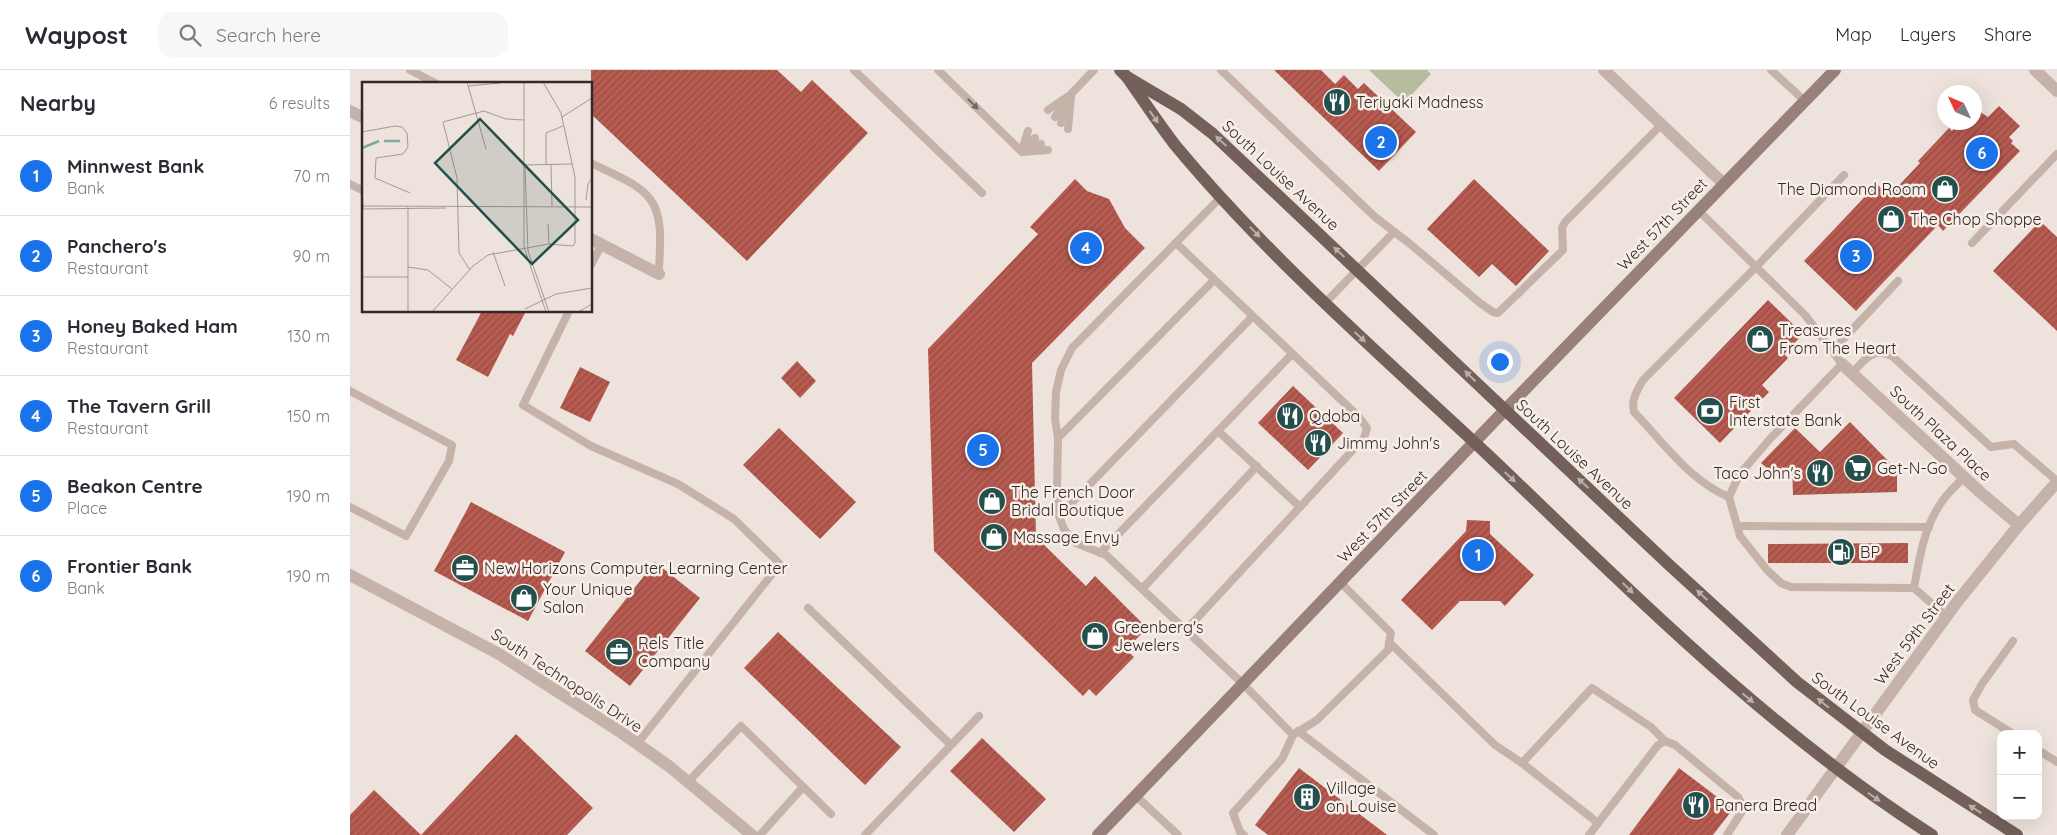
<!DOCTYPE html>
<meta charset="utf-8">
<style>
:root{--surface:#fff;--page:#f7f7f7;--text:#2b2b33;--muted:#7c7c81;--line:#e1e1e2;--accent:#1a73e8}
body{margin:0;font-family:Quicksand,sans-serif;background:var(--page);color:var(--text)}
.controls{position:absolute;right:15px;bottom:15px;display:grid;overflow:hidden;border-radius:10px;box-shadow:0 5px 20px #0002}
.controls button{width:45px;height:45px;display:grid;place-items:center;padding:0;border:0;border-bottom:1px solid var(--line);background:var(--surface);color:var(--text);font:25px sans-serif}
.compass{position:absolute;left:1587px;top:15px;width:45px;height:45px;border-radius:50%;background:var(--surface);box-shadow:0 5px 20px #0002;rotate:314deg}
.you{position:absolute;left:1149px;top:291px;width:18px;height:18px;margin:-12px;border:4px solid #fff;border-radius:50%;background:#1a73e8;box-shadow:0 0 0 8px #1a73e833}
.badge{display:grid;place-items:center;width:32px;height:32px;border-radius:50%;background:var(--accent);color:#fff;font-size:16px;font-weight:700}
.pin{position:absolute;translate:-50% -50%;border:2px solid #fff;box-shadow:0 1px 5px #0006}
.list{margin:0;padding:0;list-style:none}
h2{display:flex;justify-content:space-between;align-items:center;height:65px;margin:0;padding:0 20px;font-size:21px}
h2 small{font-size:16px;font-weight:400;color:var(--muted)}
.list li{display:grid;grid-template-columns:32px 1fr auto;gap:15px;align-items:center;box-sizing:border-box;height:80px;padding:0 20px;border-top:1px solid var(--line)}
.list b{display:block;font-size:19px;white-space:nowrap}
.list p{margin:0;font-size:16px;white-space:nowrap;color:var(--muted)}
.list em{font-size:16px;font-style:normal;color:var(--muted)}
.icon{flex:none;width:28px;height:28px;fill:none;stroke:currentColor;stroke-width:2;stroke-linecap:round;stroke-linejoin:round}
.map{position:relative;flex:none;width:1707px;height:765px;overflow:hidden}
header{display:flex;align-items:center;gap:30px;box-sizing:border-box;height:70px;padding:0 25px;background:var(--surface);border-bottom:1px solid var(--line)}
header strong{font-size:24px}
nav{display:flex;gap:28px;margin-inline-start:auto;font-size:18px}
.search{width:350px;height:45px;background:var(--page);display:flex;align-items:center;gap:12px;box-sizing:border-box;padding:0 18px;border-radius:15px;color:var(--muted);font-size:19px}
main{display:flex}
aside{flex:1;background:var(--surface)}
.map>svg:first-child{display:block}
</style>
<header>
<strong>Waypost</strong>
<div class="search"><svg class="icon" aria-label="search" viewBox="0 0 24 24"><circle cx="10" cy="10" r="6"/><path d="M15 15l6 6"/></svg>Search here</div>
<nav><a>Map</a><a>Layers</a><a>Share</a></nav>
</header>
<main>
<aside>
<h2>Nearby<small>6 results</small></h2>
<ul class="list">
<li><span class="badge">1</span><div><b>Minnwest Bank</b><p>Bank</p></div><em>70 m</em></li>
<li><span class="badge">2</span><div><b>Panchero's</b><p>Restaurant</p></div><em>90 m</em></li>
<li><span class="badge">3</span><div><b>Honey Baked Ham</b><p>Restaurant</p></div><em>130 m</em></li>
<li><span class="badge">4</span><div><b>The Tavern Grill</b><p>Restaurant</p></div><em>150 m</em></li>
<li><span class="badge">5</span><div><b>Beakon Centre</b><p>Place</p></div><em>190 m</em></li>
<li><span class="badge">6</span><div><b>Frontier Bank</b><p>Bank</p></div><em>190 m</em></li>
</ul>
</aside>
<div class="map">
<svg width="1707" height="765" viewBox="0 0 1707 765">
<defs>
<pattern id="building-hatch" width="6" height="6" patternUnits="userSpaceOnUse" patternTransform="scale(1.25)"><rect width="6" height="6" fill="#b75b51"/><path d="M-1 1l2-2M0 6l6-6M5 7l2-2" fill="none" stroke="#954b43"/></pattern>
</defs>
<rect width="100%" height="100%" fill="#eee3dc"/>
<polygon fill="#b6bc9e" points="1019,0 1077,0 1081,4 1054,33"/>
<g fill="url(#building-hatch)">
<polygon points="241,0 427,0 451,22 462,10 518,63 397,191 241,44"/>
<polygon points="924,0 971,0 985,14 994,5 1008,19 1014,13 1066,62 1029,101"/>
<polygon points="1649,36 1670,56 1659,67 1663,71 1661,73 1670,81 1593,161 1588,155 1506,241 1454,191 1527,114 1539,126 1570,93 1568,91 1599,58 1602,61 1610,52 1624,52 1624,38 1638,47"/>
<polygon points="725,109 737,121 759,129 775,158 795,178 682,293 686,467 736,516 745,506 797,558 776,580 784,587 746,626 739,619 733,626 584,481 578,279 688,164 680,157"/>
<polygon points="1124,109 1199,181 1166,216 1142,194 1129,207 1077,159"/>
<polygon points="1690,151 1707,167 1707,261 1643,201"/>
<polygon points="1418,230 1453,264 1434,284 1438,288 1412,315 1419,322 1370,373 1324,328"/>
<polygon points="132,241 176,241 163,266 160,264 138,307 106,290"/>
<polygon points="447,291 466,311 450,328 431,308"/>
<polygon points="230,297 260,312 240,352 210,338"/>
<polygon points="943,316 993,363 958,400 908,353"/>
<polygon points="1500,352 1547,400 1547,422 1443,425 1442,395 1429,409 1411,393 1445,358 1470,382"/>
<polygon points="429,358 506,432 470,469 393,395"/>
<polygon points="121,432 215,482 178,551 84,501"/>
<polygon points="1117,450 1140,451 1140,464 1184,505 1155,536 1150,531 1110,531 1082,560 1051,530 1116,461"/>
<polygon points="1558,473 1558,493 1418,493 1418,474"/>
<polygon points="305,492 350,528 280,616 235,581"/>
<polygon points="428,562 551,677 515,715 394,598"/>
<polygon points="166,664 243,738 217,765 0,765 0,745 24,720 71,765"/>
<polygon points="632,668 696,729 664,762 600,701"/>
<polygon points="949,698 1037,765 918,765 905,755"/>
<polygon points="1329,698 1383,739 1363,765 1279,765"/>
</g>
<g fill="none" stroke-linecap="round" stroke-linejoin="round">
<g stroke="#c5b2a9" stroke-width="8">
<polyline points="60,0 87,14"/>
<polyline points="504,0 632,123"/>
<polyline points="588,0 672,82 685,68"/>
<polyline points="871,0 1025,147 1059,173 1130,233 1143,242 1148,243 1213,180 1212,158 1215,152 1312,54"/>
<polyline points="1421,0 1455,31"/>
<polyline points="698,40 717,27"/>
<polyline points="705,47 721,24 744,0"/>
<polyline points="711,53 717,36"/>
<polyline points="718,59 721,26"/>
<polyline points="678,79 691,74"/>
<polyline points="672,80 678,61"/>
<polyline points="672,82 698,80"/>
<path d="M 241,93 C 260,103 287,112 300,129 C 315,148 309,182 309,204"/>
<polyline points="0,114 14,121"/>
<polyline points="871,127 722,278 711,300 706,322 705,349 708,368 707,418 709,446 714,459 726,473 756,485 893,614 943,665 932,689 883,743 890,762 894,765"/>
<polyline points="1348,140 1455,245 1492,294 1419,370 1389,405 1379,427 1390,466 1417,500 1431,513 1441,517 1564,518"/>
<polyline points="826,173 1008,346 1017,358 1014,368 836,560"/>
<polyline points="1622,173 1707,84"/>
<polyline points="241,195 252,174"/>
<polyline points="975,233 1044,162"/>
<polyline points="219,241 173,335 241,376 328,414 384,449 430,494 287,674"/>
<polyline points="1482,281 1548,211"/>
<polyline points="942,284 868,361 950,437"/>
<path d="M 1502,303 C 1515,290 1522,277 1542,286 L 1641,377 L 1664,374 L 1707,411"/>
<polyline points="0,321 102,375 99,391 56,466 0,437"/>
<polyline points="708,368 864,210"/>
<path d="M 1379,427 C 1341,412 1312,371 1284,342 C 1281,329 1287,321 1293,310 L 1405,198 L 1494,105"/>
<polyline points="709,446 902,247"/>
<polyline points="1388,456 1579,457"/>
<polyline points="750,483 868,361"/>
<polyline points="792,519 907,396"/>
<polyline points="458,538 601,675"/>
<path d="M 1597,547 L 1564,518 C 1569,490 1574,457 1591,433 C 1597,423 1607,415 1614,407"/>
<polyline points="1039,572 1145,675 1172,693 1242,618 1301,657 1315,671"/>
<polyline points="948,661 1084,765"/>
<polyline points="1663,664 1625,640 1623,630 1632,614 1663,571"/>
<polyline points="943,665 967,650 1038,580 1041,563 991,513"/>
<polyline points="1688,680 1707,692"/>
<polyline points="1172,693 1248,753"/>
<polyline points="338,712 391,656 481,744"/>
<polyline points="786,726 828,765"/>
<polyline points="410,765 453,717"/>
<polyline points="515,765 629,646"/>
<polyline points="1239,765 1308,675 1315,671 1325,675 1388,727 1394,738 1377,765"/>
</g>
<g stroke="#c5b2a9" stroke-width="12">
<polyline points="1254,0 1374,114"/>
<polyline points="1685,0 1707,21"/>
<polyline points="0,41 14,48"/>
<polyline points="241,169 309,204"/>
<polyline points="1492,294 1630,422 1669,455"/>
<polyline points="0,505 149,584 272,663 320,697 402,765"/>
<polyline points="1437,765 1607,532 1669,455 1707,412"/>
</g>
<polyline stroke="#98817b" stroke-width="12" points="748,765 1155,340 1485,0"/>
<g stroke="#73605b" stroke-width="12">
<path d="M 770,0 L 777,7 C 793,30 808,53 825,75 C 919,188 1031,285 1138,385 C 1280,520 1416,659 1582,765"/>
<polyline points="777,7 831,39 863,64 1316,492 1447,612 1535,680 1667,765"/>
</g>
</g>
<defs><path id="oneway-solid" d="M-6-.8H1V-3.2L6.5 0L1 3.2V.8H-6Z" transform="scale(1.25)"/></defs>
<use fill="#756762" href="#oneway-solid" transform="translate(623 34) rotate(44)"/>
<g fill="#bcaea8">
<use href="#oneway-solid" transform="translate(804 47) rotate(55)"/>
<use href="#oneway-solid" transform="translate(871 71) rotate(-137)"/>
<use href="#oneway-solid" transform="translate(905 162) rotate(46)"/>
<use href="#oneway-solid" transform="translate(989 182) rotate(-137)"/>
<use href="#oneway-solid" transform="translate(1010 267) rotate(43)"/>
<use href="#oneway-solid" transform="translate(1120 306) rotate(-136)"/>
<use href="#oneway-solid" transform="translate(1160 407) rotate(43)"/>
<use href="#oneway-solid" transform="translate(1233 413) rotate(-137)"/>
<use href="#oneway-solid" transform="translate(1278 518) rotate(44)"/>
<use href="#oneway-solid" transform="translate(1352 525) rotate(-137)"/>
<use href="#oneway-solid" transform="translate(1398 628) rotate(40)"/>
<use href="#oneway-solid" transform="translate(1473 633) rotate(-140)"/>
<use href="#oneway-solid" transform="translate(1524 727) rotate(35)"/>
<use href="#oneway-solid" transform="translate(1625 739) rotate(-147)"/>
</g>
<defs>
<g id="restaurant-disc" transform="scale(1.4375)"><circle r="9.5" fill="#23504c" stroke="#f7eee7"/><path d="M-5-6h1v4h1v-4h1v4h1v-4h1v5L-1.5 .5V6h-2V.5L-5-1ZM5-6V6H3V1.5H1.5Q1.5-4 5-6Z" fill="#fff"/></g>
<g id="shop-disc" transform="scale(1.4375)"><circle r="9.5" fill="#23504c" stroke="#f7eee7"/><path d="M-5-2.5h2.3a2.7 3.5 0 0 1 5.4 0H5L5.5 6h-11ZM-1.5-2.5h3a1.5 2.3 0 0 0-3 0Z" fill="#fff"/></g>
<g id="bank-disc" transform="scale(1.4375)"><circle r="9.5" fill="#23504c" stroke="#f7eee7"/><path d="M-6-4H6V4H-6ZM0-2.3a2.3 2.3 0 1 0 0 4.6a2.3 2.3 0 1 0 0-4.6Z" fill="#fff"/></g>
<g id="supermarket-disc" transform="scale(1.4375)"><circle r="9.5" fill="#23504c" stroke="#f7eee7"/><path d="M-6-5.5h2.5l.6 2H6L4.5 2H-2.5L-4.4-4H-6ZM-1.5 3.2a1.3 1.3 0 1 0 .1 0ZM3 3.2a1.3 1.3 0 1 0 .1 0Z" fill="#fff"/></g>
<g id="fuel-disc" transform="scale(1.4375)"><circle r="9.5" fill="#23504c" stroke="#f7eee7"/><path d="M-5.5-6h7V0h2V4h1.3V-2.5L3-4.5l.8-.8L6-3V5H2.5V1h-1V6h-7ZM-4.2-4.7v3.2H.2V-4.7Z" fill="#fff"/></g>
<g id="office-disc" transform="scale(1.4375)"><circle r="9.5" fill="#23504c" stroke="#f7eee7"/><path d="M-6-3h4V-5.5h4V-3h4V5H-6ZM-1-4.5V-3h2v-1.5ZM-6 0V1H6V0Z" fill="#fff"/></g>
<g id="building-disc" transform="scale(1.4375)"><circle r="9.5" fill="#23504c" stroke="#f7eee7"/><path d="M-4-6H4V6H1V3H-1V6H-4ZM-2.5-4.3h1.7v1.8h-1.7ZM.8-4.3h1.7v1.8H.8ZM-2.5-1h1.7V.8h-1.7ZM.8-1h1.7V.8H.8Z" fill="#fff"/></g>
</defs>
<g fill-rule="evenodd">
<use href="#restaurant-disc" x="987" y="32"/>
<use href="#shop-disc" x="1595" y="119"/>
<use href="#shop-disc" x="1541" y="149"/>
<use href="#shop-disc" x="1410" y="269"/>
<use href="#bank-disc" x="1360" y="341"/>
<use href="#restaurant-disc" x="940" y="346"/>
<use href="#restaurant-disc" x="968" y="373"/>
<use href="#supermarket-disc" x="1508" y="398"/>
<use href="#restaurant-disc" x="1470" y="403"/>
<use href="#shop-disc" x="642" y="431"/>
<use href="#shop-disc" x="644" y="467"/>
<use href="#fuel-disc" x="1491" y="482"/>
<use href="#office-disc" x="115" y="498"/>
<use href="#shop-disc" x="174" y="528"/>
<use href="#shop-disc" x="745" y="566"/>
<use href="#office-disc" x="269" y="582"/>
<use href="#building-disc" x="957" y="727"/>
<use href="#restaurant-disc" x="1346" y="735"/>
</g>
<g text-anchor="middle" stroke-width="5" stroke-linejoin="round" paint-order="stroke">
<g font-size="16" fill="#332a28" stroke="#f7eee7" text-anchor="start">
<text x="1006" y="38">Teriyaki Madness</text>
<text x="1576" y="125" text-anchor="end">The Diamond Room</text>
<text x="1560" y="155">The Chop Shoppe</text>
<text x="1429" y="266">Treasures<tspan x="1429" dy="18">From The Heart</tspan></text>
<text x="1379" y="338">First<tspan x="1379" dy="18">Interstate Bank</tspan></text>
<text x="959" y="352">Qdoba</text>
<text x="987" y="379">Jimmy John's</text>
<text x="1527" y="404">Get-N-Go</text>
<text x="1451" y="409" text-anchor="end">Taco John's</text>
<text x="661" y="428">The French Door<tspan x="661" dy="18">Bridal Boutique</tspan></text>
<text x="663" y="473">Massage Envy</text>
<text x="1510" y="488">BP</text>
<text x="134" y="504">New Horizons Computer Learning Center</text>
<text x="193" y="525">Your Unique<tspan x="193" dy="18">Salon</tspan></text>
<text x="764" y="563">Greenberg's<tspan x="764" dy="18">Jewelers</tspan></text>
<text x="288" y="579">Rels Title<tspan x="288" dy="18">Company</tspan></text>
<text x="976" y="724">Village<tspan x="976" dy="18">on Louise</tspan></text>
<text x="1365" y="741">Panera Bread</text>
</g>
<g font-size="16" fill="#332a28" stroke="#f7eee7">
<text transform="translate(931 105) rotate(43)" y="6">South Louise Avenue</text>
<text transform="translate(1312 154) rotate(-46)" y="6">West 57th Street</text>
<text transform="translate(1591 363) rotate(43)" y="6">South Plaza Place</text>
<text transform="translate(1225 384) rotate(43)" y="6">South Louise Avenue</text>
<text transform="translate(1032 446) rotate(-46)" y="6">West 57th Street</text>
<text transform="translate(1564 564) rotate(-53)" y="6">West 59th Street</text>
<text transform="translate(217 610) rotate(33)" y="6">South Technopolis Drive</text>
<text transform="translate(1526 650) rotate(36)" y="6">South Louise Avenue</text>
</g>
</g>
<g transform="translate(12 12)">
<rect width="230" height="230" fill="#eee3dc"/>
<path fill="none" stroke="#7ea8a4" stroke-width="2.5" d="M 22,59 L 38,59M 0,66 L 17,59"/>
<path fill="none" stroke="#a39994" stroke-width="1" d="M 105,0 L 124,67M 162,0 L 162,165 L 184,230M 106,4 L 138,1M 200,35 L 230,16M 0,50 L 33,44 L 40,45 L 45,51 L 46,65 L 41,72 L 14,76 L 13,96M 162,83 L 210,82M 184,83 L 184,51 L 201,44M 189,83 L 190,124M 163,85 L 166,169 L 187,230M 13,96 L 48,111M 0,103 L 1,126M 224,118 L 226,102 L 230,96M 0,124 L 230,125M 46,125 L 46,230M 0,127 L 84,126M 186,142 L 187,162M 131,170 L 143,204M 46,185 L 66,188 L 90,207M 108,188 L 97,171 L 95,96 L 81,40 L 122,29 L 144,37 L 162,38M 0,195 L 46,195M 163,227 L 194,212 L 230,206M 70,230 L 111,184 L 126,173 L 187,162 L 211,164 L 213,161 L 213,95 L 199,31 L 181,0M 216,230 L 230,222"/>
<path fill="#23504c" fill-opacity="0.15" stroke="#23504c" stroke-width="2.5" d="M 118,37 L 216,138 L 170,182 L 73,81 Z"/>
<rect width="230" height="230" fill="none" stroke="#332a28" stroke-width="2.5"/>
</g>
</svg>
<div class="controls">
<button>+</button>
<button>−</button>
</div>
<svg class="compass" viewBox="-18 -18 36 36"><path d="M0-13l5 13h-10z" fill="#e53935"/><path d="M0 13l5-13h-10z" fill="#7c7c81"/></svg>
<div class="you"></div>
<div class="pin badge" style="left:1128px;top:485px">1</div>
<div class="pin badge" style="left:1031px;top:72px">2</div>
<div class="pin badge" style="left:1506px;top:186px">3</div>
<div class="pin badge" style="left:736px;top:178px">4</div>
<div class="pin badge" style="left:633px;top:380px">5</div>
<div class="pin badge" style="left:1632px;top:83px">6</div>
</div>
</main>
